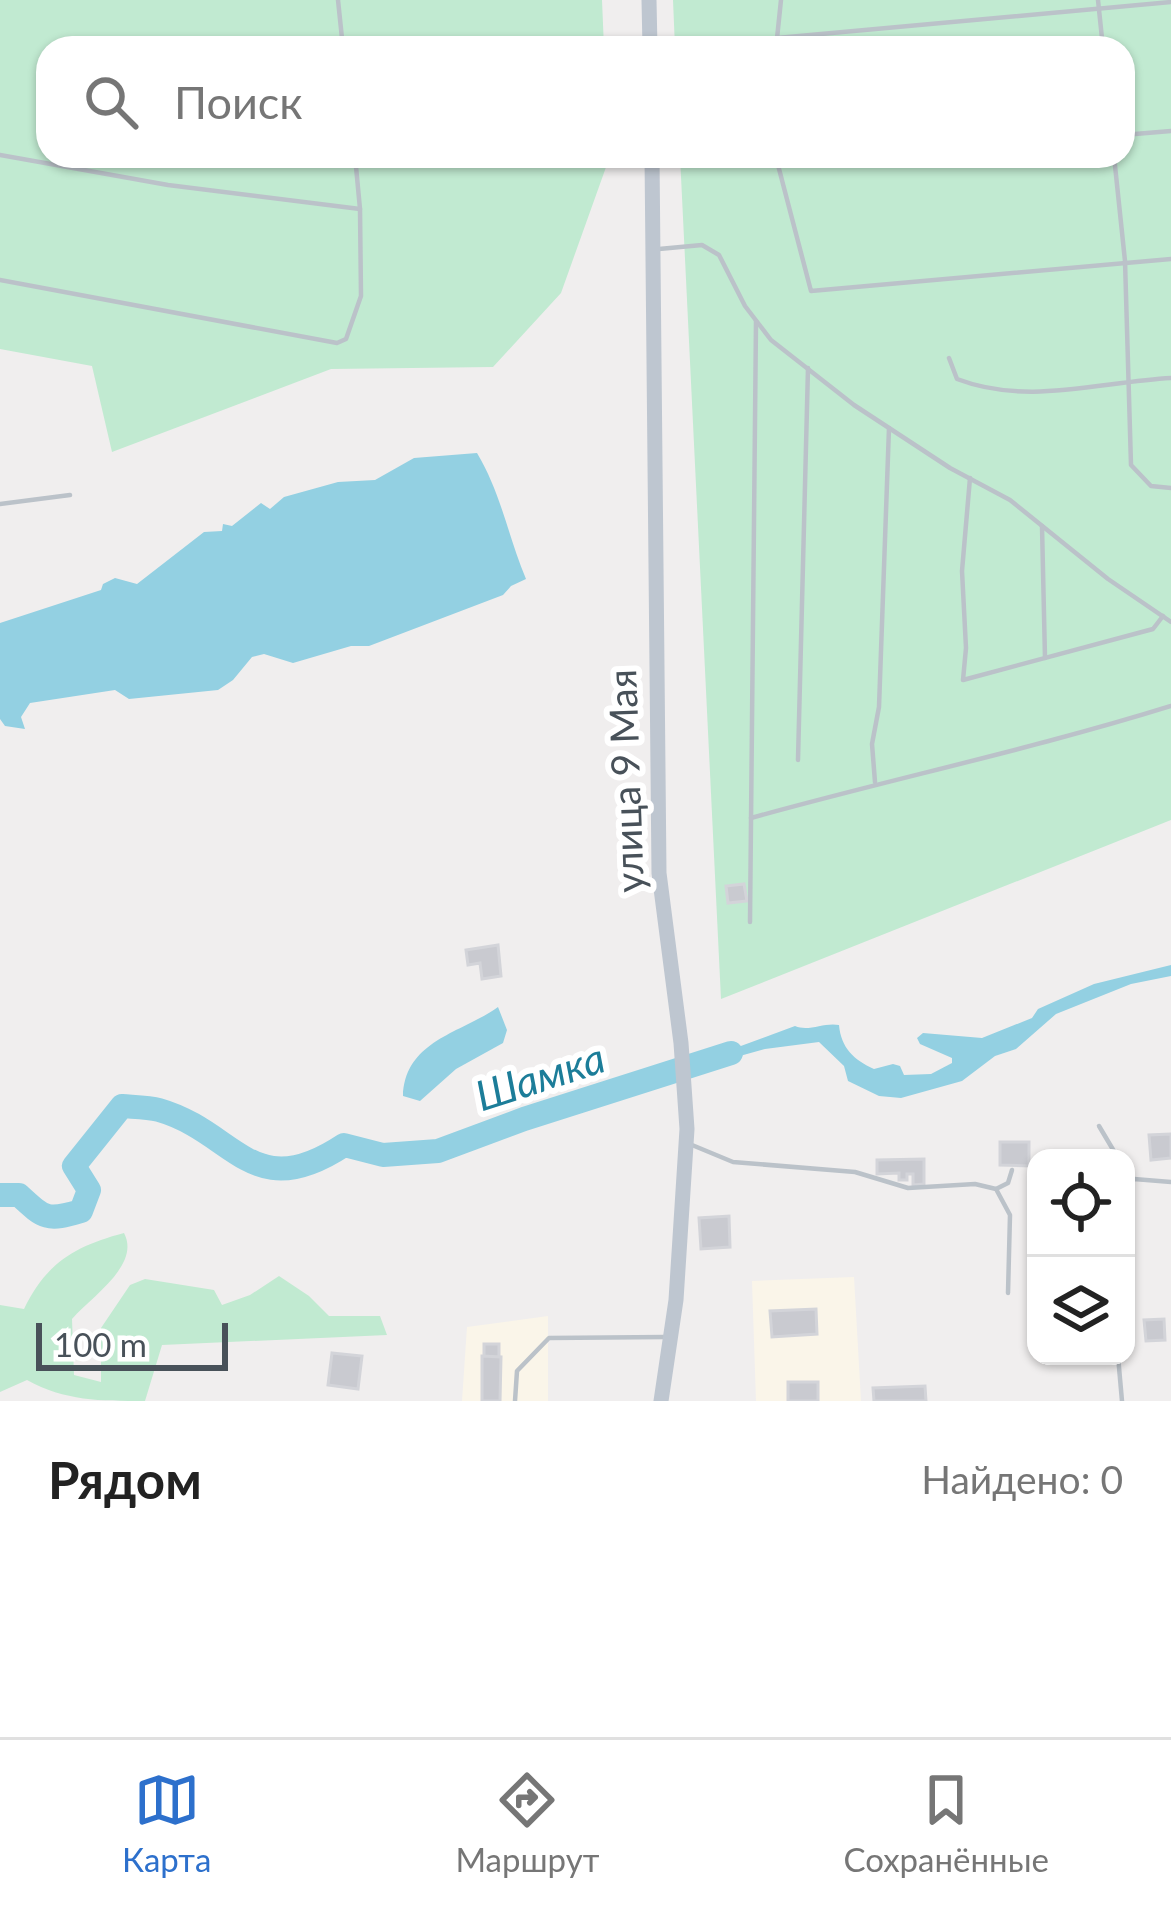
<!DOCTYPE html>
<html lang="ru">
<meta charset="utf-8">
<style>
:root{--surface:#fff;--page:#f2f2f2;--text:#222;--muted:#767676;--line:#e0e0e0;--accent:#2d70cc}
body{margin:0;font-family:Lato,sans-serif;background:var(--page);color:var(--text)}
.controls{position:absolute;right:36px;bottom:36px;display:grid;overflow:hidden;border-radius:24px;box-shadow:0 3px 9px #0004}
.controls button{width:108px;height:108px;display:grid;place-items:center;padding:0;border:0;border-bottom:3px solid var(--line);background:var(--surface);color:var(--text);font:60px sans-serif}
.scale{position:absolute;left:36px;bottom:30px;width:192px;box-sizing:border-box;padding-left:12px;border:6px solid #485159;border-top:0;font-size:33px;line-height:42px;white-space:nowrap;color:#485159;-webkit-text-stroke:9px #fff;paint-order:stroke}
.list{margin:0;padding:0;list-style:none}
h2{display:flex;justify-content:space-between;align-items:center;height:156px;margin:0;padding:0 48px;font-size:51px}
h2 small{font-size:39px;font-weight:400;color:var(--muted)}
.icon{flex:none;width:66px;height:66px;fill:none;stroke:currentColor;stroke-width:2;stroke-linecap:round;stroke-linejoin:round}
.map{position:relative;flex:none;width:1171px;height:1401px;overflow:hidden}
.search{position:absolute;background:var(--surface);box-shadow:0 3px 9px #0004;left:36px;right:36px;top:36px;height:132px;display:flex;align-items:center;gap:30px;box-sizing:border-box;padding:0 42px;border-radius:36px;color:var(--muted);font-size:45px}
.sheet{height:336px;background:var(--surface)}
nav{display:flex;justify-content:space-around;align-items:center;box-sizing:border-box;height:168px;border-top:3px solid var(--line);background:var(--surface);font-size:33px;color:var(--muted)}
nav a{display:grid;justify-items:center;gap:6px}
nav .on{color:var(--accent)}
.map>svg:first-child{display:block}
</style>
<div class="map">
<svg width="1171" height="1401" viewBox="0 0 1171 1401">
<rect width="100%" height="100%" fill="#f0eeee"/>
<g fill="#faf5e9">
<polygon points="854,1277 861,1401 756,1401 752,1281"/>
<polygon points="548,1316 548,1401 462,1401 467,1327"/>
</g>
<g fill="#c1ead1">
<polygon points="0,0 602,0 604,48 48,48 48,156 610,156 561,293 493,367 331,369 112,452 92,366 0,349"/>
<polygon points="673,0 1171,0 1171,820 721,999 680,156 1123,156 1123,48 675,48"/>
<path d="M 124,1233 C 141,1265 91,1297 72,1319 L 74,1375 L 101,1382 L 101,1328 L 130,1285 L 145,1279 L 214,1290 L 222,1305 L 250,1295 L 279,1276 L 309,1296 L 329,1316 L 380,1316 L 387,1335 L 162,1345 L 145,1401 C 100,1401 65,1401 27,1380 L 0,1392 L 0,1305 L 24,1309 C 46,1263 75,1246 124,1233 Z"/>
</g>
<g fill="#93d0e2">
<path d="M 477,453 C 501,493 508,536 526,579 L 511,586 L 503,595 L 369,646 L 351,646 L 293,663 L 264,654 L 252,657 L 233,680 L 218,690 L 129,699 L 115,690 L 30,703 L 21,717 L 25,729 L 5,726 L 0,719 L 0,623 L 101,590 L 103,584 L 115,578 L 137,584 L 204,532 L 222,531 L 223,524 L 232,526 L 261,503 L 270,509 L 284,497 L 338,482 L 375,480 L 414,458 Z"/>
<path d="M 1171,965 L 1171,976 L 1131,984 L 1056,1014 L 1016,1049 L 995,1056 L 962,1081 L 901,1098 L 879,1096 L 848,1081 L 844,1066 L 819,1042 L 765,1049 L 704,1066 L 703,1056 L 719,1054 L 795,1026 C 809,1032 824,1022 839,1025 C 841,1048 854,1060 874,1069 L 893,1064 L 900,1066 L 904,1075 L 931,1074 L 952,1063 L 952,1058 L 920,1044 L 917,1038 L 923,1033 L 982,1038 L 1032,1018 L 1038,1009 L 1094,984 Z"/>
<path d="M 498,1007 L 507,1030 L 503,1043 L 456,1069 L 420,1101 L 403,1096 C 405,1040 462,1033 498,1007 Z"/>
</g>
<g fill="none" stroke-linecap="round" stroke-linejoin="round">
<path stroke="#93d0e2" stroke-width="24" d="M 0,1195 L 19,1195 C 45,1219 47,1221 81,1211 L 89,1190 L 74,1166 L 122,1106 C 134,1107 148,1107 159,1110 C 236,1132 252,1206 344,1145 L 383,1155 L 438,1151 L 524,1119 L 731,1053"/>
</g>
<g fill="#c9cad0" stroke="#d3d4d9" stroke-width="3">
<polygon points="744,884 747,901 728,903 726,886"/>
<polygon points="498,945 501,976 482,979 480,963 468,965 466,950"/>
<polygon points="1171,1134 1171,1158 1151,1160 1149,1135"/>
<polygon points="1000,1142 1029,1142 1029,1166 1000,1165"/>
<polygon points="924,1159 924,1184 913,1185 913,1174 907,1174 907,1180 899,1180 899,1173 877,1174 877,1160"/>
<polygon points="729,1216 730,1247 701,1249 699,1218"/>
<polygon points="816,1309 817,1334 772,1337 770,1311"/>
<polygon points="1164,1319 1165,1340 1146,1341 1144,1320"/>
<polygon points="484,1344 499,1344 499,1360 484,1361"/>
<polygon points="332,1353 362,1356 358,1389 328,1385"/>
<polygon points="482,1356 501,1357 500,1401 482,1401"/>
<rect x="788" y="1382" width="30" height="19"/>
<polygon points="925,1386 926,1401 874,1401 873,1388"/>
</g>
<g fill="none" stroke-linecap="round" stroke-linejoin="round">
<g stroke="#bbc2c9" stroke-width="4.5">
<polyline points="338,0 343,48"/>
<polyline points="1098,0 1103,48"/>
<polyline points="777,38 1171,2"/>
<polyline points="776,48 781,0"/>
<polyline points="1123,135 1171,131"/>
<polyline points="0,155 168,185 360,209"/>
<polyline points="776,156 778,165 883,156"/>
<polyline points="1114,156 1125,261 1131,465 1151,486 1171,488"/>
<polyline points="778,165 811,291 1171,259"/>
<polyline points="659,249 702,245 719,255 745,306 771,340 854,405 950,468 1010,500 1108,579 1171,622"/>
<polyline points="0,280 337,343 346,339 361,296 360,209 355,156"/>
<path d="M 949,358 L 957,379 C 1028,406 1099,382 1171,378"/>
<polyline points="970,478 962,571 966,648 963,680 1153,629 1163,616"/>
<polyline points="0,504 70,495"/>
<polyline points="1042,526 1045,658"/>
<polyline points="798,760 808,368"/>
<polyline points="875,782 872,744 879,707 889,428"/>
<path d="M 751,818 C 891,779 1033,749 1171,706"/>
<polyline points="750,922 756,321"/>
<polyline points="1099,1126 1118,1158"/>
<polyline points="692,1145 733,1162 855,1172 908,1188 975,1184 996,1189 1010,1215 1008,1293"/>
<polyline points="1126,1185 1134,1179 1171,1182"/>
<polyline points="996,1189 1008,1183 1012,1170"/>
<polyline points="1118,1356 1122,1401"/>
<polyline points="515,1401 517,1371 549,1338 665,1337"/>
</g>
<g stroke="#bec6d0" stroke-width="15">
<polyline points="649,0 650,48"/>
<polyline points="652,156 659,873 681,1043 687,1129 676,1300 661,1401"/>
</g>
</g>
<g text-anchor="middle" stroke-width="12" stroke-linejoin="round" paint-order="stroke">
<g font-size="39" fill="#485159" stroke="#fff">
<text transform="translate(626 781) rotate(-92)" y="14">улица 9 Мая</text>
</g>
<g font-size="42" font-style="italic" fill="#1c7d99" stroke="#fff">
<text transform="translate(540 1077) rotate(-18)" y="15">Шамка</text>
</g>
</g>
</svg>
<div class="controls">
<button><svg class="icon" aria-label="locate" viewBox="0 0 24 24"><circle cx="12" cy="12" r="6"/><path d="M12 2v4M12 18v4M2 12h4M18 12h4"/></svg></button>
<button><svg class="icon" aria-label="layers" viewBox="0 0 24 24"><path d="M12 4l9 5-9 5-9-5zM3 14l9 5 9-5"/></svg></button>
</div>
<div class="scale">100 m</div>
<div class="search"><svg class="icon" aria-label="search" viewBox="0 0 24 24"><circle cx="10" cy="10" r="6"/><path d="M15 15l6 6"/></svg>Поиск</div>
</div>
<section class="sheet">
<h2>Рядом<small>Найдено: 0</small></h2>
<ul class="list">
</ul>
</section>
<nav>
<a class="on"><svg class="icon" aria-label="map" viewBox="0 0 24 24"><path d="M3 6l6-2 6 2 6-2v14l-6 2-6-2-6 2zM9 4v14M15 6v14"/></svg>Карта</a>
<a><svg class="icon" aria-label="directions" viewBox="0 0 24 24"><path d="M12 3l9 9-9 9-9-9zM9 14v-3h6M13 9l2 2-2 2"/></svg>Маршрут</a>
<a><svg class="icon" aria-label="saved" viewBox="0 0 24 24"><path d="M7 4h10v16l-5-4-5 4z"/></svg>Сохранённые</a>
</nav>
